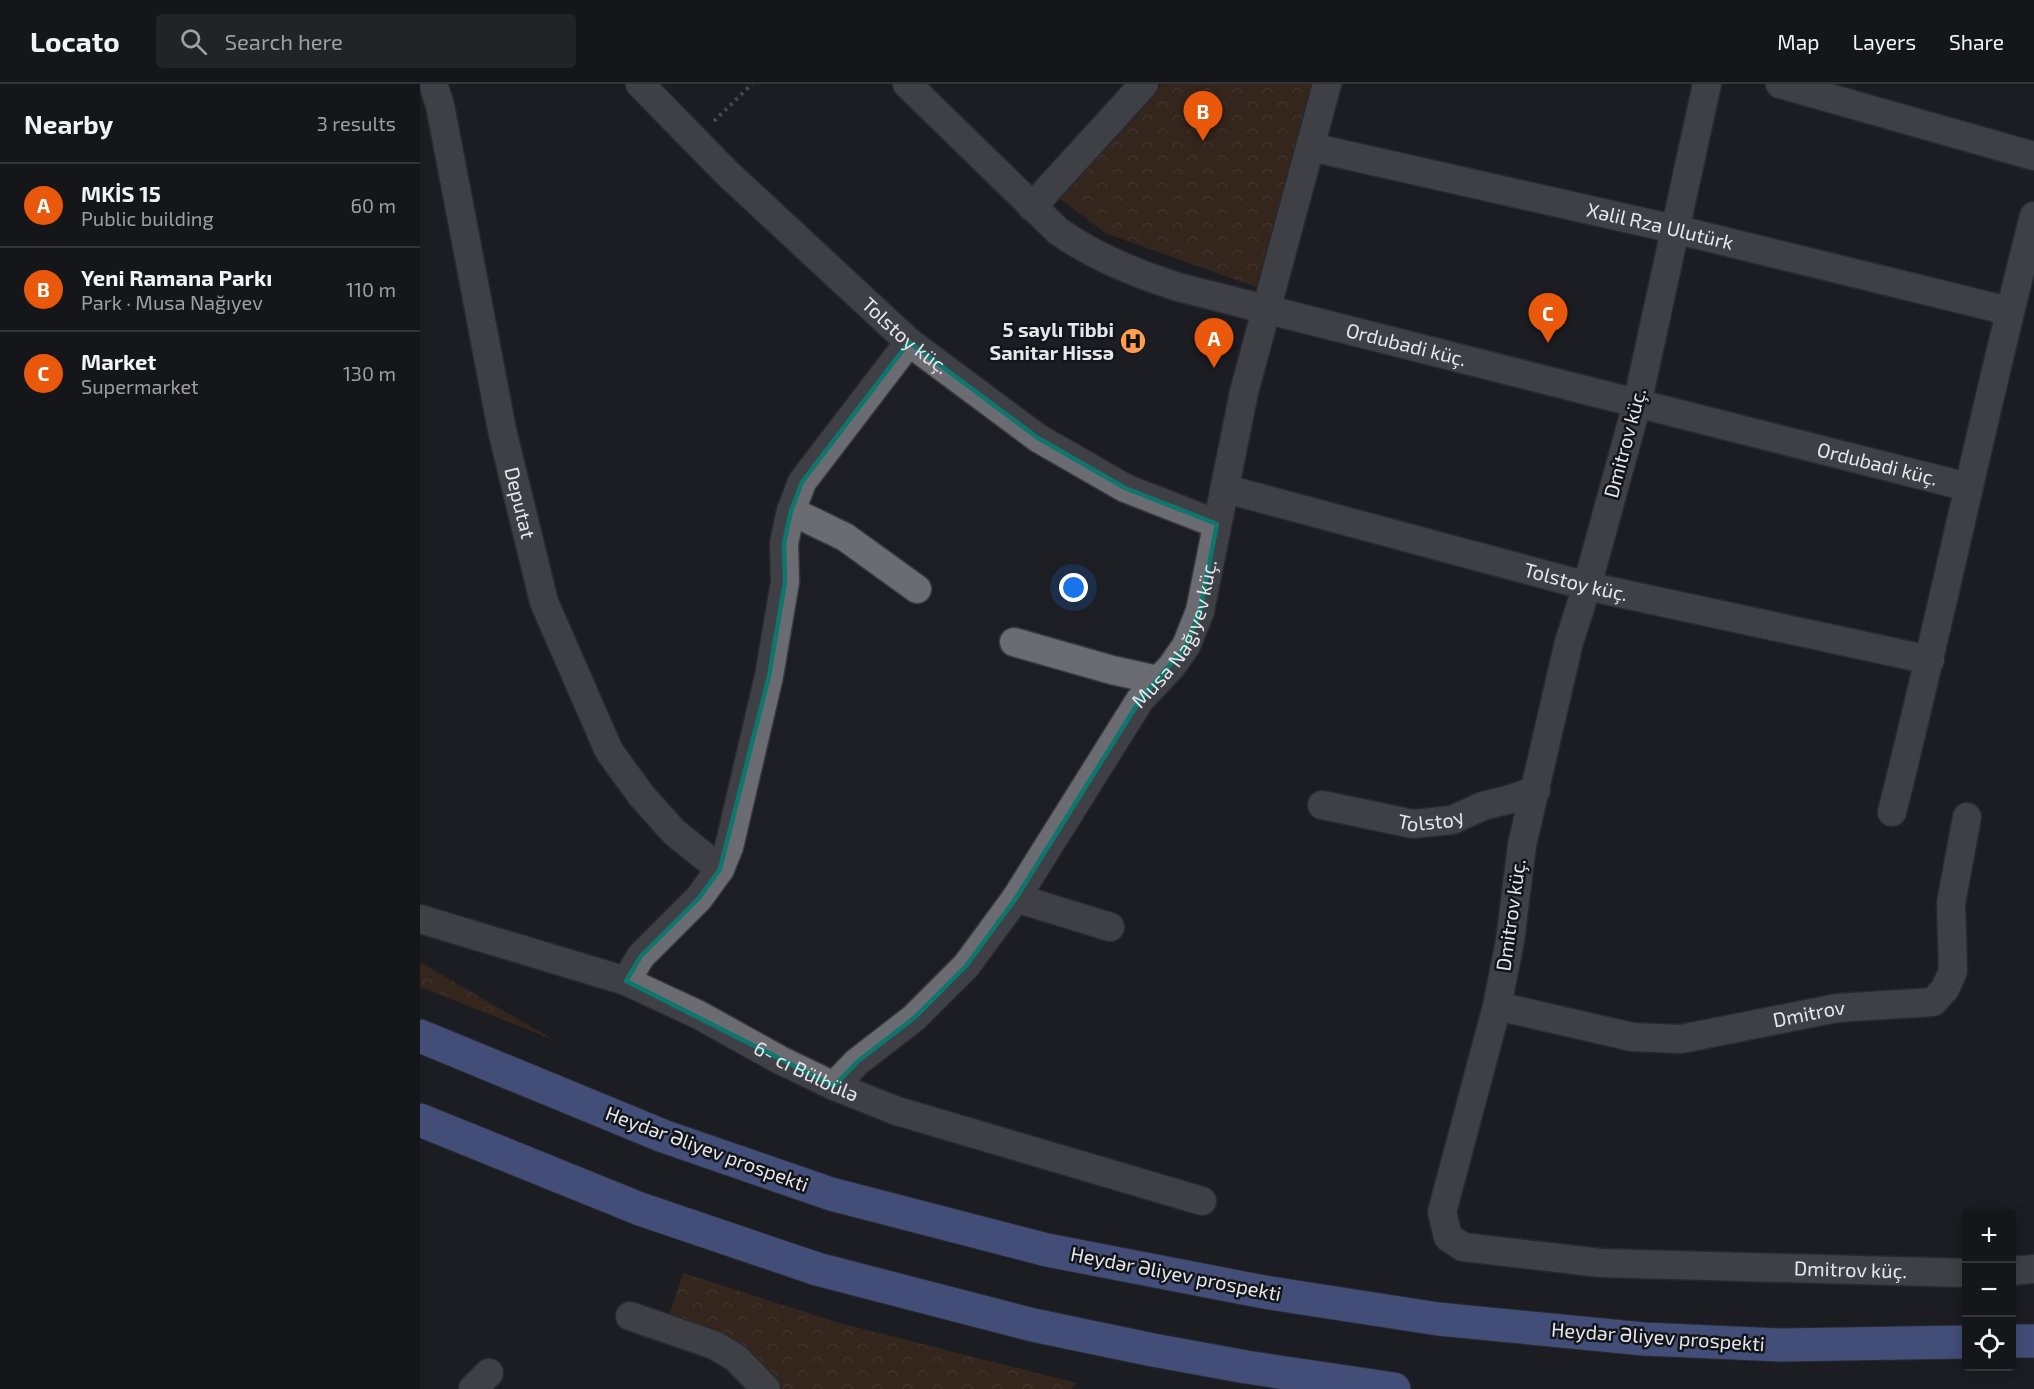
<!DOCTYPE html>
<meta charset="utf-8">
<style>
:root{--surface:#15161a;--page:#222327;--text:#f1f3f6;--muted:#9d9fa2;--line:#343539;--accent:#ea580c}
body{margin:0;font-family:"Exo 2",sans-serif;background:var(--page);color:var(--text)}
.controls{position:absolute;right:18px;bottom:18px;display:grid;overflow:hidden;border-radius:6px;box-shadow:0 3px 15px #0003}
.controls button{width:54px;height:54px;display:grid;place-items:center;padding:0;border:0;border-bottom:2px solid var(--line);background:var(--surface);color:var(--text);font:30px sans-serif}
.you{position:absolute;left:654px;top:504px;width:21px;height:21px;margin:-15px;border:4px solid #fff;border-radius:50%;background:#1a73e8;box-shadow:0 0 0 9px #1a73e833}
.badge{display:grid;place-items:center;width:39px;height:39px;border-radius:50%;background:var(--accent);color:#fff;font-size:20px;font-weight:700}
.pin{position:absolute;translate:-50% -50px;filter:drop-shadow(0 2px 3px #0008)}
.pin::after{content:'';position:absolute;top:32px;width:21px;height:18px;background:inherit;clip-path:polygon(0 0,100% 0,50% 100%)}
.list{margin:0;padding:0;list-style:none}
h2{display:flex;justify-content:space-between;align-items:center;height:78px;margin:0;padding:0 24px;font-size:26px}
h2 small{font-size:20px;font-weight:400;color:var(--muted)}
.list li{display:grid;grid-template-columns:39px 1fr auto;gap:18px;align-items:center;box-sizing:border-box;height:84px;padding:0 24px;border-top:2px solid var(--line)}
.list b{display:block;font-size:22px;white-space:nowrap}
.list p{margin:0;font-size:20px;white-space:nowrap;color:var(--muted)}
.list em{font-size:20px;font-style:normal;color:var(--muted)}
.icon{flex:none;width:33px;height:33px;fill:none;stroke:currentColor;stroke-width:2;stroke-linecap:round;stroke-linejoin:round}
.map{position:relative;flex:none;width:1614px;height:1305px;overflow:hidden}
header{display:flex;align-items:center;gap:36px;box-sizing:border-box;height:84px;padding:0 30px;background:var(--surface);border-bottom:2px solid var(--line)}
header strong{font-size:28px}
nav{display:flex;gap:33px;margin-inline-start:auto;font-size:21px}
.search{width:420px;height:54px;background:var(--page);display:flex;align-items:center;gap:15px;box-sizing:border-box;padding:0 21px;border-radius:6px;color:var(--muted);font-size:22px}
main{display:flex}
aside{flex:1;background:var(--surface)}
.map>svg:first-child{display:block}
</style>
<header>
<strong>Locato</strong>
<div class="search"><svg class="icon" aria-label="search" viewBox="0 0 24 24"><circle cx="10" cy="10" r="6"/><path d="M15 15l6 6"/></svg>Search here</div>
<nav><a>Map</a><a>Layers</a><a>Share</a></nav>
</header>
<main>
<aside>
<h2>Nearby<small>3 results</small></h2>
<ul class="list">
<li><span class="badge">A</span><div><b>MKİS 15</b><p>Public building</p></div><em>60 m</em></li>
<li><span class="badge">B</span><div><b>Yeni Ramana Parkı</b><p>Park · Musa Nağıyev</p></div><em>110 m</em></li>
<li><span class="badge">C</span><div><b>Market</b><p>Supermarket</p></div><em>130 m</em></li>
</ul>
</aside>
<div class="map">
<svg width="1614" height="1305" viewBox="0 0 1614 1305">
<defs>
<pattern id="park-crowns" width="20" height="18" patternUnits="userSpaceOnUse" patternTransform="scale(1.5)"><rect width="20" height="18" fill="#533116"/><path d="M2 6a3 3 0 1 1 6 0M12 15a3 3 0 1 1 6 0" fill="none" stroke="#6c4f38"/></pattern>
</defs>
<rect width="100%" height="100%" fill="#1c1e23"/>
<g fill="url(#park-crowns)">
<polygon points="742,0 893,0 836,203 685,149 638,113"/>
<polygon points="0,878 134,956 0,903"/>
<polygon points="263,1189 423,1240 657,1299 651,1305 362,1305 324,1265 249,1231"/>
</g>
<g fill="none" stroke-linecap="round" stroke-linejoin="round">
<g stroke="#38393d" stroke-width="31">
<g id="minor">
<path id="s1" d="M 13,0 L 20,21 L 82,346 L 124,518 L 189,667 L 221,711 L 254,748 L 300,785"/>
<path id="s2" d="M 220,0 L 306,88 L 489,258 L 618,354 L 705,404 L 797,440"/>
<path id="s3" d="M 487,0 L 638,147 C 675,173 715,189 758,203 L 1548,403"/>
<path id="s4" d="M 1287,0 L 1217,320 L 1167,502 L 1149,558 L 1102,761 L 1090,857 L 1077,922 L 1022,1128 L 1028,1153 L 1043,1163 L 1181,1179 L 1546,1189"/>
<polyline points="1360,0 1614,72"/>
<path id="s5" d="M 891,63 L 1254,145 L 1589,227"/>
<polyline points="612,123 724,0"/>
<path id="s6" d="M 806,405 L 1167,502 L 1510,576"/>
<polyline points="371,427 425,453 497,505"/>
<polyline points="594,558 692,586 737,596"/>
<path id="s7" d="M 902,721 L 993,740 L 1032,736 L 1063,722 L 1091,715 L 1116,706"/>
<path d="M 1472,728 C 1522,530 1563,330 1614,132"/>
<polyline points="596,814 690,843"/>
<path id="s8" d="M 0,835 L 206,897 L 279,931 L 360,976 L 414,1002 L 477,1027 L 782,1117"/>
<polyline points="206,897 221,872 279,814 300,785 309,763 349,592 365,498 364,459 371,427 382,398 489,258"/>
<path id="s9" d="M 1077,922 L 1212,953 L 1261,955 L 1417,924 L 1513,918 L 1525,905 L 1533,887 L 1531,819 L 1547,733"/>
<path id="s10" d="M 414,1002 L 437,978 L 494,934 L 546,882 L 596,814 L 720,616 L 752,582 L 766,562 L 780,527 L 824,308 L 907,0"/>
<polyline points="1592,1187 1614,1185"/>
<polyline points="210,1232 294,1261 316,1274 346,1305"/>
<polyline points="53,1305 69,1289"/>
</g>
</g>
<g stroke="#38393d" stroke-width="35">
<g id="highway">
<polyline points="0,952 243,1052 411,1110 627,1166 844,1208 1018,1235 1224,1255 1362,1261 1546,1258"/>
<polyline points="0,1036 220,1125 397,1185 613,1241 733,1266 826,1283 974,1305"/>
<polyline points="1592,1257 1614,1257"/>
</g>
</g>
<polyline stroke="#797a7e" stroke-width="4" stroke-dasharray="3 4.5" stroke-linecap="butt" points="294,37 332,0"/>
<use href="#minor" stroke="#6a6c72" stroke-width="28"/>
<use href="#highway" stroke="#718ae0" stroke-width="33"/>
</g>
<path d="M0 0H1614V1305H0ZM 489,258 L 618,354 L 705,404 L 797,440 L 780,527 L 766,562 L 720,616 L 596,814 L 546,882 L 494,934 L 437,978 L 414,1002 L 206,897 L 221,872 L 279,814 L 300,785 L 349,592 L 365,498 L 364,459 L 371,427 L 382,398 Z" fill="#1c1e23" fill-opacity=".55" fill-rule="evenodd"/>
<path fill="none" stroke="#0f766e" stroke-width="4.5" stroke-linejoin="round" d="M 489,258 L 618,354 L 705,404 L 797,440 L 780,527 L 766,562 L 720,616 L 596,814 L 546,882 L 494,934 L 437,978 L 414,1002 L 206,897 L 221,872 L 279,814 L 300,785 L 349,592 L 365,498 L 364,459 L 371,427 L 382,398 Z"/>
<defs>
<g id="hospital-disc" transform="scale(1.35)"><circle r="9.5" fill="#fb9e51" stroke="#13151a"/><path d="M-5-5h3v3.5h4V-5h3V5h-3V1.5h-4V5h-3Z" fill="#111"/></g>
</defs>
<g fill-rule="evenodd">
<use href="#hospital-disc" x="713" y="257"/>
</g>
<g text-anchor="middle" stroke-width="5" stroke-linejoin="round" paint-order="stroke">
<g font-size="20" fill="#e6e7ea" stroke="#13151a">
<text dy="7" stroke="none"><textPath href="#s5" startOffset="358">Xəlil Rza Ulutürk</textPath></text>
<text dy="7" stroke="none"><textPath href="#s2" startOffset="366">Tolstoy küç.</textPath></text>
<text dy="7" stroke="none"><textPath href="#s3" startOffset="579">Ordubadi küç.</textPath></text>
<text transform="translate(1205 359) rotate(-75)" y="7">Dmitrov küç.</text>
<text dy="7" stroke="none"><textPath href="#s3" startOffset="1065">Ordubadi küç.</textPath></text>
<text dy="7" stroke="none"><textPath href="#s1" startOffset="428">Deputat</textPath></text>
<text dy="7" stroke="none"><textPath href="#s6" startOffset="362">Tolstoy küç.</textPath></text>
<text dy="7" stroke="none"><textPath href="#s10" startOffset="574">Musa Nağıyev küç.</textPath></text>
<text dy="7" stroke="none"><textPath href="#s7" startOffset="111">Tolstoy</textPath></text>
<text transform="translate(1091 831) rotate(-82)" y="7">Dmitrov küç.</text>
<text dy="7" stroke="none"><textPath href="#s9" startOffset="318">Dmitrov</textPath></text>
<text dy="7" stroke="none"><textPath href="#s8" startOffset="417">6- cı Bülbülə</textPath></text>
<text transform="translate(287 1065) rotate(20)" y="7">Heydər Əliyev prospekti</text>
<text dy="7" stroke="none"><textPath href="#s4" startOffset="1592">Dmitrov küç.</textPath></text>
<text transform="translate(756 1190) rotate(11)" y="7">Heydər Əliyev prospekti</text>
<text transform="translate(1238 1253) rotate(4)" y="7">Heydər Əliyev prospekti</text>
</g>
<g font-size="20" font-weight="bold" fill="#e6e7ea" stroke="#13151a" text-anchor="end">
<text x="694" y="253">5 saylı Tibbi<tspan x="694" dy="23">Sanitar Hissə</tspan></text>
</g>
</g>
</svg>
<div class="controls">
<button>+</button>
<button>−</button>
<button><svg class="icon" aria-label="locate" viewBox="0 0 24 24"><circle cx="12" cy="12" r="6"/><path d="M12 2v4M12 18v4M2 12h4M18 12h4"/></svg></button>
</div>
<div class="you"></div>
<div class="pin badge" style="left:794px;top:284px">A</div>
<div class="pin badge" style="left:783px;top:57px">B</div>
<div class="pin badge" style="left:1128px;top:259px">C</div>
</div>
</main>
